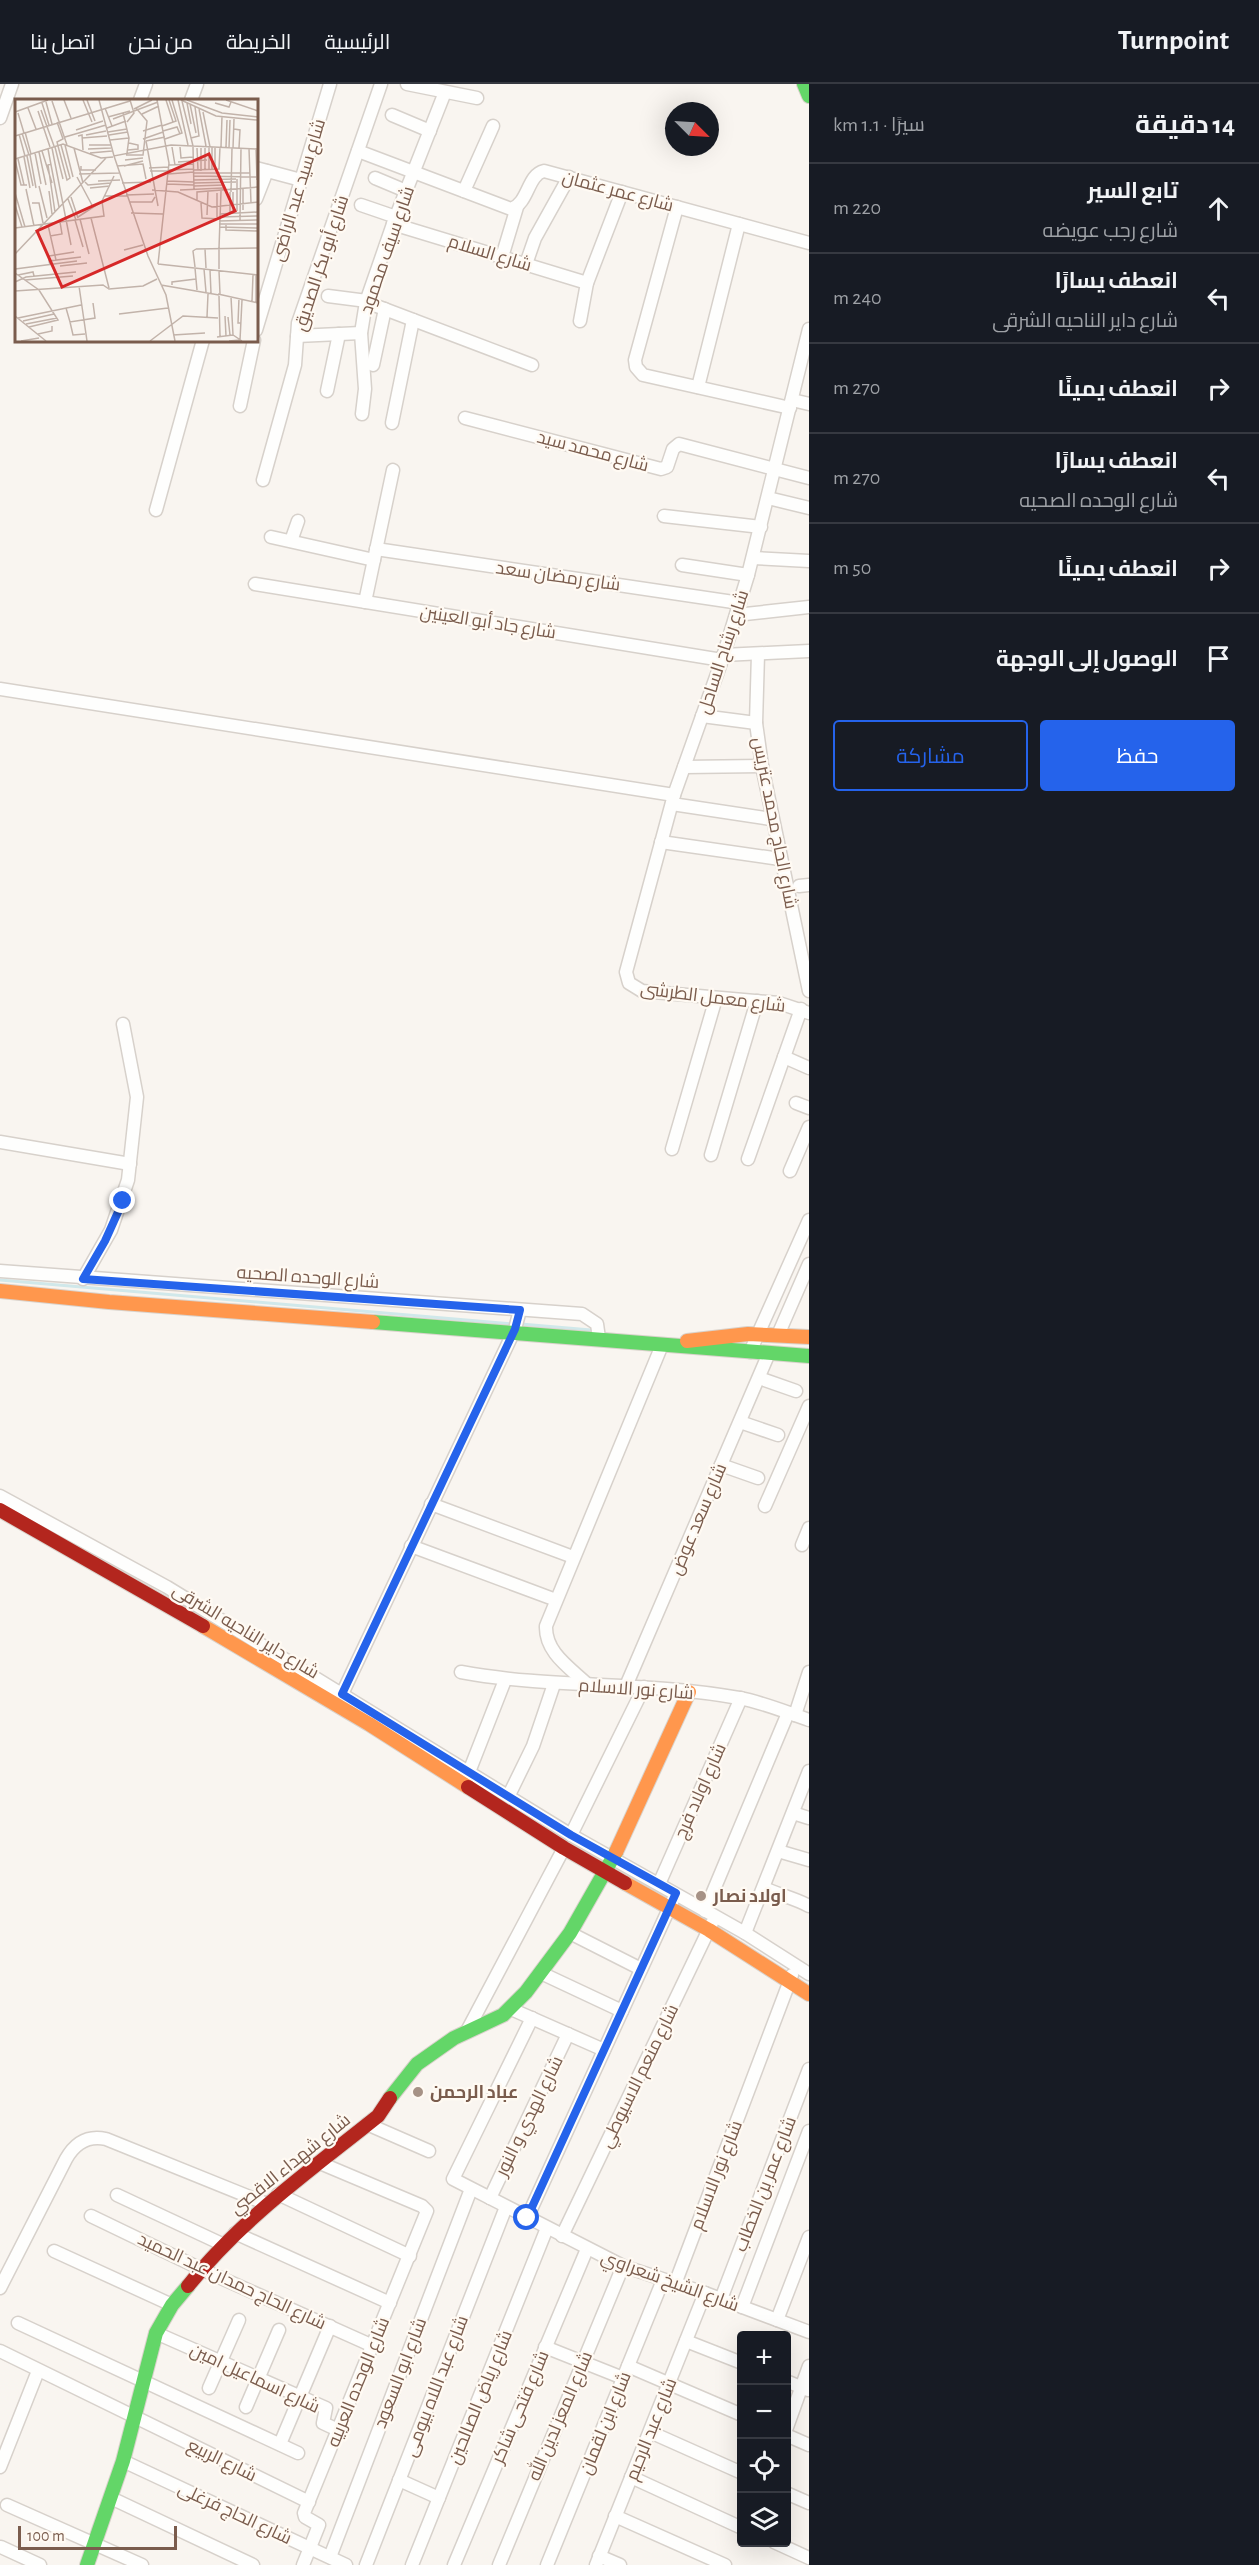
<!DOCTYPE html>
<html lang="ar">
<meta charset="utf-8">
<style>
:root{--surface:#171b24;--page:#242831;--text:#f1f3f6;--muted:#9ea1a6;--line:#363941;--accent:#2563eb}
body{margin:0;font-family:"Alegreya Sans",Cairo,sans-serif;background:var(--page);color:var(--text);direction:rtl}
.controls{position:absolute;right:18px;bottom:18px;display:grid;overflow:hidden;border-radius:6px;box-shadow:0 6px 24px #0002}
.controls button{width:54px;height:54px;display:grid;place-items:center;padding:0;border:0;border-bottom:2px solid var(--line);background:var(--surface);color:var(--text);font:30px sans-serif}
.compass{position:absolute;left:665px;top:18px;width:54px;height:54px;border-radius:50%;background:var(--surface);box-shadow:0 6px 24px #0002;rotate:114deg}
.scale{position:absolute;left:18px;bottom:15px;width:159px;box-sizing:border-box;padding-left:6px;border:3px solid #7a5c4d;border-top:0;font-size:16px;line-height:21px;white-space:nowrap;color:#7a5c4d;-webkit-text-stroke:4px #fffaf3;paint-order:stroke}
.stop{position:absolute;width:18px;height:18px;margin:-14px;border:4px solid #2563eb;border-radius:50%;background:#fff}
.stop.end{background:#2563eb;border-color:#fff;box-shadow:0 2px 6px #0008}
.list{margin:0;padding:0;list-style:none}
h2{display:flex;justify-content:space-between;align-items:center;height:78px;margin:0;padding:0 24px;font-size:26px}
h2 small{font-size:20px;font-weight:400;color:var(--muted)}
.list li{display:grid;grid-template-columns:39px 1fr auto;gap:18px;align-items:center;box-sizing:border-box;height:90px;padding:0 24px;border-top:2px solid var(--line)}
.list b{display:block;font-size:22px;white-space:nowrap}
.list p{margin:0;font-size:20px;white-space:nowrap;color:var(--muted)}
.list em{font-size:20px;font-style:normal;color:var(--muted)}
.actions{display:flex;gap:12px;padding:18px 24px}
.actions a{flex:1;padding:14px 0;border:2px solid var(--accent);border-radius:6px;text-align:center;font-size:21px;color:var(--accent)}
.actions .main{background:var(--accent);color:#fff}
.icon{flex:none;width:33px;height:33px;fill:none;stroke:currentColor;stroke-width:2;stroke-linecap:round;stroke-linejoin:round}
.map{position:relative;flex:none;width:809px;height:2481px;overflow:hidden;direction:ltr}
header{display:flex;align-items:center;gap:36px;box-sizing:border-box;height:84px;padding:0 30px;background:var(--surface);border-bottom:2px solid var(--line)}
header strong{font-size:28px}
nav{display:flex;gap:33px;margin-inline-start:auto;font-size:21px}
main{display:flex}
aside{flex:1;background:var(--surface)}
.map>svg:first-child{display:block}
</style>
<header>
<strong>Turnpoint</strong>
<nav><a>الرئيسية</a><a>الخريطة</a><a>من نحن</a><a>اتصل بنا</a></nav>
</header>
<main>
<aside>
<h2>14 دقيقة<small>سيرًا · 1.1 km</small></h2>
<ul class="list">
<li><svg class="icon" aria-label="ahead" viewBox="0 0 24 24"><path d="M12 20V5M6 11l6-6 6 6"/></svg><div><b>تابع السير</b><p>شارع رجب عويضه</p></div><em>220 m</em></li>
<li><svg class="icon" aria-label="left" viewBox="0 0 24 24"><path d="M17 20v-9H6M10 6l-5 5 5 5"/></svg><div><b>انعطف يسارًا</b><p>شارع داير الناحيه الشرقى</p></div><em>240 m</em></li>
<li><svg class="icon" aria-label="right" viewBox="0 0 24 24"><path d="M7 20v-9h11M14 6l5 5-5 5"/></svg><div><b>انعطف يمينًا</b></div><em>270 m</em></li>
<li><svg class="icon" aria-label="left" viewBox="0 0 24 24"><path d="M17 20v-9H6M10 6l-5 5 5 5"/></svg><div><b>انعطف يسارًا</b><p>شارع الوحده الصحيه</p></div><em>270 m</em></li>
<li><svg class="icon" aria-label="right" viewBox="0 0 24 24"><path d="M7 20v-9h11M14 6l5 5-5 5"/></svg><div><b>انعطف يمينًا</b></div><em>50 m</em></li>
<li><svg class="icon" aria-label="arrive" viewBox="0 0 24 24"><path d="M6 21V4h12l-3 4 3 4H6"/></svg><div><b>الوصول إلى الوجهة</b></div></li>
</ul>
<div class="actions"><a class="main">حفظ</a><a>مشاركة</a></div>
</aside>
<div class="map">
<svg width="809" height="2481" viewBox="0 0 809 2481">
<rect width="100%" height="100%" fill="#f9f5f0"/>
<g fill="none" stroke-linecap="round" stroke-linejoin="round">
<g stroke="#d0e8ea" stroke-width="3">
<polyline points="0,1196 514,1240"/>
<polyline points="521,1240 591,1246"/>
</g>
<g stroke="#d7d1cb" stroke-width="15">
<g id="street">
<polyline points="407,0 477,14"/>
<polyline points="140,16 146,0"/>
<polyline points="191,16 197,0"/>
<polyline points="392,31 430,47"/>
<polyline points="0,34 12,0"/>
<path d="M 358,67 L 511,125 C 529,119 527,91 544,87 L 809,159"/>
<polyline points="256,84 301,96"/>
<polyline points="375,94 406,107"/>
<polyline points="464,107 493,42"/>
<polyline points="256,115 267,87"/>
<polyline points="361,121 396,133"/>
<polyline points="677,123 635,276 636,283 643,291 790,324"/>
<polyline points="393,140 587,199"/>
<polyline points="502,173 517,123"/>
<polyline points="526,180 535,154 569,93"/>
<polyline points="328,212 367,217"/>
<polyline points="366,218 532,281"/>
<polyline points="580,237 587,199 622,108"/>
<polyline points="809,245 748,491 722,576 674,711 626,888 629,899 642,907 779,919 809,929"/>
<polyline points="256,246 330,0"/>
<polyline points="297,252 361,249"/>
<polyline points="373,281 385,225"/>
<polyline points="698,303 739,140"/>
<polyline points="327,307 339,250"/>
<polyline points="792,316 809,320"/>
<polyline points="240,322 254,256"/>
<polyline points="362,330 365,305 361,249 366,218 393,140 445,8"/>
<polyline points="465,334 661,385 667,383 673,365 679,360 809,394"/>
<polyline points="392,339 413,236"/>
<polyline points="263,396 295,281 298,239 381,0"/>
<polyline points="768,414 809,424"/>
<polyline points="156,426 203,256"/>
<polyline points="664,432 761,443"/>
<polyline points="271,453 374,476"/>
<polyline points="291,457 298,437"/>
<polyline points="376,465 740,519"/>
<polyline points="753,474 809,477"/>
<polyline points="682,481 748,491"/>
<polyline points="255,500 722,576"/>
<polyline points="365,518 393,386"/>
<polyline points="736,531 809,523"/>
<polyline points="758,570 756,639 762,682 809,907"/>
<polyline points="723,571 809,567"/>
<polyline points="0,605 674,711"/>
<polyline points="702,632 756,639"/>
<polyline points="684,683 762,682"/>
<polyline points="672,720 771,735"/>
<polyline points="661,758 780,775"/>
<polyline points="799,802 809,801"/>
<polyline points="784,973 809,984"/>
<polyline points="796,1019 809,1024"/>
<polyline points="0,1058 130,1080"/>
<polyline points="672,1065 716,914"/>
<polyline points="711,1071 757,917"/>
<polyline points="748,1075 801,925"/>
<polyline points="790,1087 809,1043"/>
<polyline points="0,1187 582,1230 597,1240 599,1254"/>
<polyline points="83,1195 111,1146 128,1096 137,1013 123,940"/>
<polyline points="778,1251 809,1180"/>
<polyline points="750,1268 809,1136"/>
<polyline points="759,1294 796,1307"/>
<polyline points="740,1338 778,1351"/>
<polyline points="721,1381 758,1394"/>
<polyline points="0,1412 167,1503 571,1751 745,1849 809,1890"/>
<polyline points="431,1420 573,1473"/>
<polyline points="765,1422 809,1322"/>
<polyline points="802,1461 809,1444"/>
<polyline points="411,1462 556,1516"/>
<path d="M 461,1588 C 553,1605 647,1597 739,1614 C 762,1618 786,1628 809,1636"/>
<path d="M 587,1600 C 569,1583 545,1568 546,1542 L 662,1261"/>
<polyline points="626,1602 769,1269"/>
<polyline points="342,1610 515,1245 520,1226"/>
<polyline points="795,1631 809,1588"/>
<polyline points="469,1688 505,1596"/>
<polyline points="509,1711 533,1662 554,1600"/>
<polyline points="793,1729 809,1734"/>
<polyline points="571,1751 644,1603"/>
<polyline points="778,1767 809,1776"/>
<polyline points="659,1800 741,1614"/>
<path d="M 764,1804 C 779,1811 795,1814 809,1822"/>
<polyline points="705,1827 788,1629"/>
<polyline points="570,1849 641,1885"/>
<polyline points="745,1849 809,1687"/>
<polyline points="541,1889 622,1927"/>
<polyline points="511,1925 604,1966"/>
<polyline points="532,1934 453,2095 623,2182 705,2209 809,2248"/>
<polyline points="467,1947 564,1764"/>
<polyline points="367,2040 429,2067"/>
<polyline points="278,2110 410,2172"/>
<polyline points="117,2111 224,2161"/>
<polyline points="490,2114 568,1950"/>
<polyline points="91,2132 201,2185 373,2262"/>
<polyline points="527,2134 673,1816"/>
<polyline points="235,2149 390,2219"/>
<polyline points="562,2152 712,1839"/>
<polyline points="54,2167 172,2221"/>
<polyline points="675,2200 792,1891"/>
<path d="M 0,2204 L 66,2075 C 75,2059 88,2051 106,2055 L 267,2120"/>
<polyline points="721,2215 809,1985"/>
<polyline points="742,2223 809,2047"/>
<polyline points="777,2236 809,2153"/>
<polyline points="18,2239 298,2369"/>
<polyline points="156,2249 326,2324 323,2339 338,2346"/>
<polyline points="686,2257 742,2279"/>
<polyline points="545,2263 623,2294"/>
<polyline points="0,2267 309,2418"/>
<polyline points="628,2282 742,2331"/>
<polyline points="786,2297 808,2306"/>
<polyline points="209,2304 239,2236"/>
<polyline points="246,2323 279,2246"/>
<polyline points="786,2346 809,2282"/>
<polyline points="650,2348 742,2389"/>
<polyline points="786,2351 809,2361"/>
<polyline points="280,2360 330,2242"/>
<polyline points="123,2377 346,2481"/>
<polyline points="0,2383 38,2287"/>
<polyline points="631,2393 742,2444"/>
<polyline points="399,2396 439,2414"/>
<polyline points="786,2409 809,2419"/>
<polyline points="111,2414 253,2481"/>
<polyline points="7,2421 142,2481"/>
<polyline points="615,2432 725,2481"/>
<polyline points="774,2458 809,2474"/>
<polyline points="1,2463 40,2481"/>
<polyline points="599,2472 620,2481"/>
<polyline points="330,2473 471,2105"/>
<polyline points="303,2481 319,2441 305,2433 304,2429 427,2127 422,2122 320,2079"/>
<polyline points="366,2481 506,2123"/>
<polyline points="412,2481 547,2144"/>
<polyline points="454,2481 587,2165"/>
<polyline points="499,2481 623,2182"/>
<polyline points="547,2481 663,2196"/>
<polyline points="596,2481 705,2209"/>
</g>
</g>
<g stroke="#d9d2cb" stroke-width="16">
<g id="fast">
<polyline points="804,0 809,12"/>
<polyline points="373,1238 809,1272"/>
<polyline points="390,2014 417,1980 454,1954 503,1931 526,1908 570,1849 616,1768"/>
<polyline points="87,2481 123,2377 156,2249 172,2221 188,2202"/>
</g>
</g>
<g stroke="#d9d2cb" stroke-width="16">
<g id="slow">
<polyline points="0,1207 109,1218 373,1238"/>
<polyline points="687,1257 748,1250 809,1253"/>
<polyline points="203,1542 369,1640 468,1703"/>
<polyline points="616,1768 689,1608"/>
<polyline points="625,1799 709,1846 809,1910"/>
</g>
</g>
<g stroke="#d9d2cb" stroke-width="16">
<g id="jam">
<polyline points="0,1426 203,1542"/>
<polyline points="468,1703 564,1764 625,1799"/>
<path d="M 188,2202 C 241,2135 312,2085 378,2032 L 390,2014"/>
</g>
</g>
<use href="#street" stroke="#fefefd" stroke-width="12"/>
<use href="#fast" stroke="#63d668" stroke-width="14"/>
<use href="#slow" stroke="#ff974d" stroke-width="14"/>
<use href="#jam" stroke="#b3261e" stroke-width="14"/>
</g>
<g fill="none" stroke-linecap="round" stroke-linejoin="round">
<polyline stroke="#2563eb" stroke-width="8" points="123,1117 105,1157 83,1195 520,1226 515,1245 342,1610 571,1751 676,1809 527,2134"/>
</g>
<g fill="#a69286" stroke="#fffaf3" stroke-width="2">
<circle cx="701" cy="1812" r="6"/>
<circle cx="418" cy="2008" r="6"/>
</g>
<g text-anchor="middle" stroke-width="4.5" stroke-linejoin="round" paint-order="stroke">
<g font-size="18" fill="#7a5c4d" stroke="#fffaf3">
<text transform="translate(298 106) rotate(-73)" y="6">شارع سيد عبد الراضى</text>
<text transform="translate(618 107) rotate(15)" y="6">شارع عمر عثمان</text>
<text transform="translate(387 166) rotate(-71)" y="6">شارع سيف محمود</text>
<text transform="translate(490 169) rotate(17)" y="6">شارع السلام</text>
<text transform="translate(321 179) rotate(-72)" y="6">شارع أبو بكر الصديق</text>
<text transform="translate(593 367) rotate(15)" y="6">شارع محمد سيد</text>
<text transform="translate(558 492) rotate(8)" y="6">شارع رمضان سعد</text>
<text transform="translate(488 538) rotate(9)" y="6">شارع جاد أبو العينين</text>
<text transform="translate(723 568) rotate(-72)" y="6">شارع رشاح الساحل</text>
<text transform="translate(775 739) rotate(79)" y="6">شارع الحاج محمد عتريس</text>
<text transform="translate(713 913) rotate(7)" y="6">شارع معمل الطرشى</text>
<text transform="translate(308 1193) rotate(4)" y="6">شارع الوحده الصحيه</text>
<text transform="translate(698 1435) rotate(-67)" y="6">شارع سعد عوض</text>
<text transform="translate(246 1547) rotate(31)" y="6">شارع داير الناحيه الشرقى</text>
<text transform="translate(636 1605) rotate(4)" y="6">شارع نور الاسلام</text>
<text transform="translate(700 1707) rotate(-66)" y="6">شارع اولاد فرج</text>
<text transform="translate(639 1992) rotate(-64)" y="6">شارع منعم الاسيوطي</text>
<text transform="translate(529 2032) rotate(-64)" y="6">شارع الهدي و النور</text>
<text transform="translate(290 2080) rotate(-39)" y="6">شارع شهداء الاقصي</text>
<text transform="translate(716 2091) rotate(-69)" y="6">شارع نور الاسلام</text>
<text transform="translate(765 2100) rotate(-69)" y="6">شارع عمر بن الخطاب</text>
<text transform="translate(232 2197) rotate(25)" y="6">شارع الحاج حمدان عبد الحميد</text>
<text transform="translate(670 2197) rotate(20)" y="6">شارع الشيخ شعراوي</text>
<text transform="translate(400 2289) rotate(-69)" y="6">شارع ابو السعود</text>
<text transform="translate(255 2294) rotate(25)" y="6">شارع اسماعيل امين</text>
<text transform="translate(358 2298) rotate(-68)" y="6">شارع الوحده العربيه</text>
<text transform="translate(436 2302) rotate(-69)" y="6">شارع عبد اللاه بيومى</text>
<text transform="translate(480 2313) rotate(-68)" y="6">شارع رياض الصالحين</text>
<text transform="translate(520 2323) rotate(-67)" y="6">شارع فتحى شاكر</text>
<text transform="translate(560 2332) rotate(-67)" y="6">شارع المعز لدين الله</text>
<text transform="translate(605 2339) rotate(-68)" y="6">شارع ابن لقمان</text>
<text transform="translate(651 2345) rotate(-68)" y="6">شارع عبد الرحيم</text>
<text transform="translate(222 2376) rotate(26)" y="6">شارع الربيع</text>
<text transform="translate(235 2429) rotate(25)" y="6">شارع الحاج فرغلى</text>
</g>
<g font-size="18" font-weight="bold" fill="#7a5c4d" stroke="#fffaf3" text-anchor="start">
<text x="713" y="1818">اولاد نصار</text>
<text x="430" y="2014">عباد الرحمن</text>
</g>
</g>
<g transform="translate(15 15)">
<rect width="243" height="243" fill="#f9f5f0"/>
<path fill="none" stroke="#c2b3aa" stroke-width="1.5" d="M 49,1 L 56,19M 68,1 L 77,23M 72,1 L 80,22M 84,1 L 99,57 L 156,46 L 243,50M 142,1 L 154,64 L 143,165M 151,1 L 158,23M 163,1 L 173,46M 166,1 L 201,17 L 242,21M 172,1 L 207,14 L 243,18M 211,1 L 243,12M 37,2 L 52,46M 167,2 L 178,47M 31,3 L 37,25M 27,4 L 34,26M 172,4 L 176,25M 200,4 L 214,8 L 216,3M 175,5 L 181,34M 13,9 L 21,30M 90,9 L 97,27M 119,10 L 137,1M 184,10 L 191,47M 26,11 L 39,47M 23,12 L 35,48M 0,13 L 33,1M 188,13 L 195,48M 3,14 L 9,34M 108,14 L 114,39 L 112,54M 127,15 L 144,7M 93,18 L 115,12M 98,20 L 143,3M 42,23 L 48,40 L 42,43 L 43,47M 112,23 L 119,14 L 115,1M 147,27 L 161,22 L 154,1M 92,29 L 111,22M 219,30 L 225,31 L 224,49M 61,31 L 88,22M 128,32 L 147,26M 148,32 L 162,28 L 165,35M 10,33 L 16,55M 93,33 L 112,30M 7,34 L 14,56M 4,35 L 10,57M 71,36 L 91,32M 94,36 L 113,33M 0,37 L 115,2M 63,37 L 67,36 L 68,51M 50,38 L 91,26M 67,39 L 92,37M 176,39 L 184,37 L 180,8M 128,40 L 148,33M 150,40 L 167,34 L 157,1M 95,41 L 114,39M 131,42 L 143,107M 131,42 L 150,38M 50,46 L 58,78M 74,46 L 96,46M 43,47 L 52,81 L 55,79 L 46,46M 40,48 L 48,80M 157,48 L 160,66M 165,48 L 166,59 L 178,58M 178,48 L 179,90M 206,48 L 207,17M 211,48 L 212,21M 37,49 L 56,146M 59,49 L 68,84M 182,49 L 183,71M 186,49 L 186,72M 214,49 L 215,21M 218,49 L 219,20M 33,50 L 44,108M 73,50 L 96,49M 234,50 L 236,104M 241,50 L 242,81M 113,51 L 123,50 L 123,46 L 114,44M 27,52 L 37,84M 24,53 L 31,86M 20,54 L 26,85M 75,54 L 97,52M 15,56 L 21,89M 111,56 L 128,56 L 132,22 L 121,9M 12,57 L 18,87M 99,57 L 133,157 L 151,196 L 160,242M 9,58 L 15,89M 0,60 L 48,45 L 86,59 L 98,58M 3,60 L 9,86M 0,61 L 6,86 L 12,86M 110,61 L 128,59M 163,63 L 192,61M 36,65 L 33,66 L 40,113M 154,66 L 178,65M 66,67 L 66,71 L 81,71M 102,67 L 128,65 L 131,80M 109,67 L 128,62M 134,69 L 154,68M 194,70 L 194,48M 197,70 L 197,48M 200,70 L 200,48M 154,71 L 179,70M 179,71 L 204,70 L 205,48M 190,71 L 190,49M 135,72 L 154,72M 179,74 L 235,74M 64,75 L 104,74M 153,75 L 179,73M 179,77 L 243,78M 62,78 L 78,108M 179,81 L 221,80M 83,82 L 105,81M 152,82 L 179,83M 70,83 L 73,86 L 96,84M 107,84 L 136,83M 179,84 L 221,83M 152,85 L 179,86M 24,87 L 32,119M 179,87 L 209,86M 75,89 L 95,87M 228,89 L 228,111M 11,90 L 19,127M 137,91 L 163,93 L 197,108 L 243,103M 165,91 L 208,89M 34,92 L 37,115M 215,93 L 215,113M 216,93 L 217,49M 0,94 L 10,128M 111,96 L 139,95M 90,97 L 112,97M 56,98 L 63,119M 53,100 L 61,121M 182,101 L 182,93 L 243,88M 114,103 L 137,103 L 140,98M 17,104 L 24,104 L 28,124M 186,104 L 187,119 L 205,120M 0,106 L 7,128M 218,112 L 218,93M 222,112 L 222,80M 116,114 L 148,115M 205,115 L 243,113M 192,116 L 193,92M 63,118 L 86,103M 202,118 L 202,94M 205,118 L 243,117M 76,119 L 94,189M 65,120 L 74,155M 60,121 L 68,148M 225,121 L 226,49M 204,122 L 243,121M 204,125 L 243,125M 33,126 L 41,161M 211,126 L 211,131 L 243,132M 204,128 L 243,129M 0,129 L 89,117 L 87,102 L 99,77M 35,137 L 47,135 L 45,123M 204,149 L 206,92M 181,150 L 243,149M 190,150 L 191,169M 204,150 L 204,170M 109,151 L 128,146M 0,155 L 91,59M 34,157 L 59,153M 143,165 L 243,176M 35,166 L 34,162 L 66,158M 45,167 L 72,164M 180,168 L 178,152 L 181,150M 180,169 L 182,191M 0,170 L 62,162M 189,170 L 191,193M 195,171 L 196,194M 204,172 L 205,195M 0,174 L 24,191 L 43,221 L 14,228M 3,176 L 18,173 L 19,177M 241,176 L 241,203M 10,181 L 58,177M 0,183 L 11,178 L 61,173M 146,186 L 204,196M 157,186 L 157,183 L 181,180M 64,187 L 72,242M 0,192 L 88,186 L 94,190 L 128,187 L 142,180M 203,195 L 243,204M 204,197 L 205,237M 216,198 L 218,236M 224,199 L 223,224 L 226,224M 237,202 L 238,176M 51,209 L 55,223 L 80,219 L 78,204M 104,215 L 153,209M 0,217 L 31,242M 210,217 L 211,237M 192,218 L 193,195M 213,218 L 215,236M 3,219 L 66,206M 8,222 L 39,215M 55,223 L 58,236 L 70,235M 11,225 L 42,219M 23,235 L 37,232 L 37,227M 158,236 L 190,234M 202,238 L 218,236 L 227,242M 6,242 L 24,239M 135,242 L 168,217 L 203,219M 214,242 L 225,241 L 227,201"/>
<path fill="#d62828" fill-opacity="0.15" stroke="#d62828" stroke-width="3" d="M 194,55 L 220,112 L 47,188 L 22,132 Z"/>
<rect width="243" height="243" fill="none" stroke="#7a5c4d" stroke-width="3"/>
</g>
</svg>
<div class="controls">
<button>+</button>
<button>−</button>
<button><svg class="icon" aria-label="locate" viewBox="0 0 24 24"><circle cx="12" cy="12" r="6"/><path d="M12 2v4M12 18v4M2 12h4M18 12h4"/></svg></button>
<button><svg class="icon" aria-label="layers" viewBox="0 0 24 24"><path d="M12 4l9 5-9 5-9-5zM3 14l9 5 9-5"/></svg></button>
</div>
<svg class="compass" viewBox="-18 -18 36 36"><path d="M0-13l5 13h-10z" fill="#e53935"/><path d="M0 13l5-13h-10z" fill="#9ea1a6"/></svg>
<div class="scale">100 m</div>
<div class="stop" style="left:527px;top:2134px"></div>
<div class="stop end" style="left:123px;top:1117px"></div>
</div>
</main>
